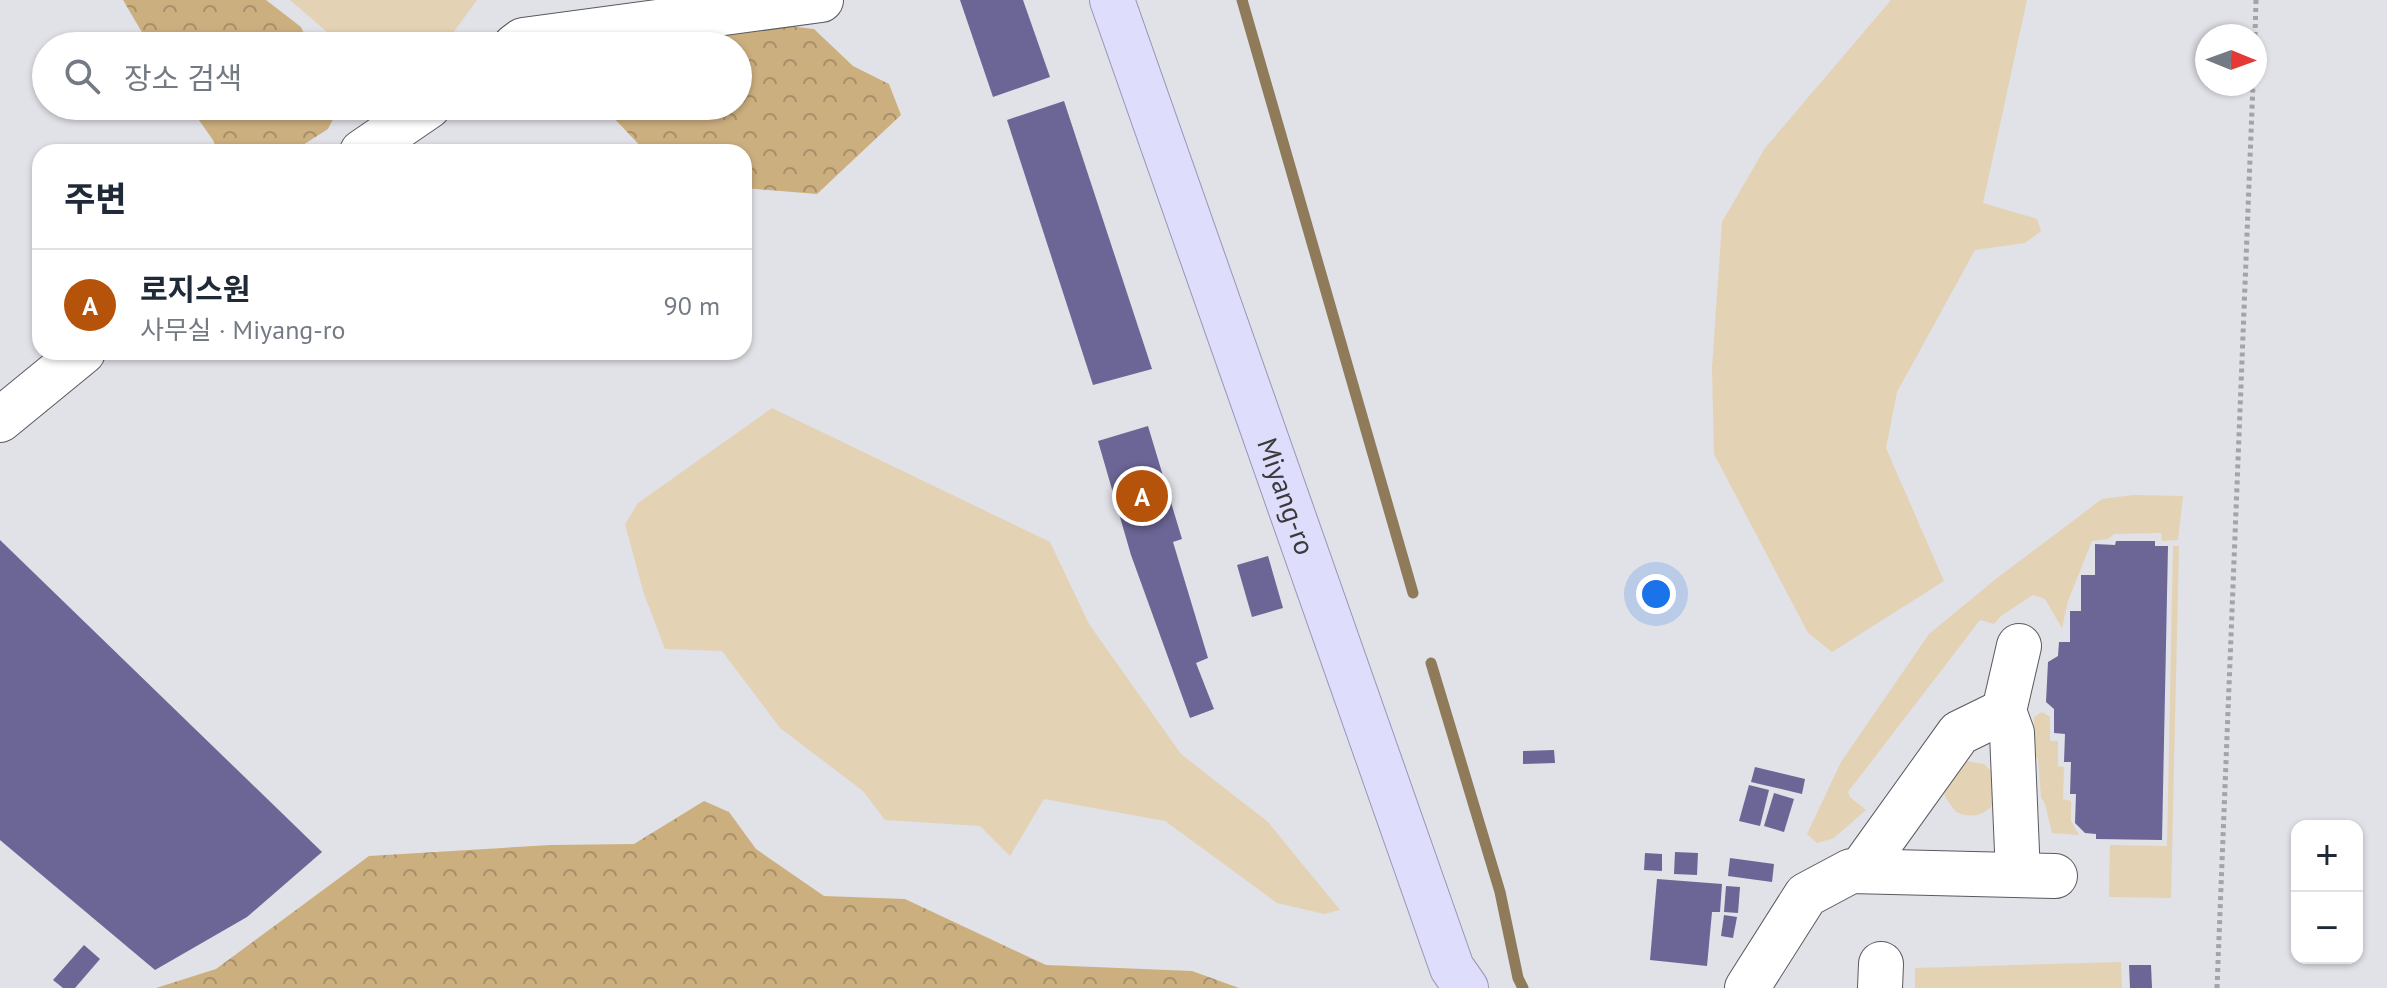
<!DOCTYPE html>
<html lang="ko">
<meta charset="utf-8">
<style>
:root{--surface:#fff;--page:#f6f6f7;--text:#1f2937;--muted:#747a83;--line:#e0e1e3;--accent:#b45309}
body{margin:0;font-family:"PT Sans","Noto Sans KR",sans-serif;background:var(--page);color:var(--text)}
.controls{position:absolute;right:24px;bottom:24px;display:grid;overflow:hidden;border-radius:16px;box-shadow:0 2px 6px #0004}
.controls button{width:72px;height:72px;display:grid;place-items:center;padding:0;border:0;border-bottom:2px solid var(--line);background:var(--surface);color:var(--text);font:40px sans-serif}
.compass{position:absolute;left:2195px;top:24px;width:72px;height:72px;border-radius:50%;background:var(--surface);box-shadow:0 2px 6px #0004;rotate:91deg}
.you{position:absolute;left:1656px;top:594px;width:28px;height:28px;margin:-20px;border:6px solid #fff;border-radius:50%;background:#1a73e8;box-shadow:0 0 0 12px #1a73e833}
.badge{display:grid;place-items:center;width:52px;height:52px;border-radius:50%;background:var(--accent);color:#fff;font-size:26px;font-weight:700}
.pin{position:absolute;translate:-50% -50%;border:4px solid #fff;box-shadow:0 2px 8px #0006}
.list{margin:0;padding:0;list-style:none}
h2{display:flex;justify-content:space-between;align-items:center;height:104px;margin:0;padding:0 32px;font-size:34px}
h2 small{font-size:26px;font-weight:400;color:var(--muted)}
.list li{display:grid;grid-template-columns:52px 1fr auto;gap:24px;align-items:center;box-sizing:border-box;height:112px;padding:0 32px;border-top:2px solid var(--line)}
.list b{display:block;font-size:30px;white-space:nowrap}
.list p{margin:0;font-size:26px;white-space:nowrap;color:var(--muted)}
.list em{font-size:26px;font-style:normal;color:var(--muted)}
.icon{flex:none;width:44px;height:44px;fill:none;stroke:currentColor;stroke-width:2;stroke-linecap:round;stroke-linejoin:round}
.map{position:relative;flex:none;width:2387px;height:988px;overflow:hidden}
.search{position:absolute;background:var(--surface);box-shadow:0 2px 6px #0004;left:32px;top:32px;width:720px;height:88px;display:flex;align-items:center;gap:20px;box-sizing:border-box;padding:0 28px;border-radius:44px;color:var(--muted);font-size:30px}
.panel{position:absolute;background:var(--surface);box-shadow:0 2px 6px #0004;left:32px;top:144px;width:720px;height:216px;border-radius:24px}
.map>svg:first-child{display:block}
</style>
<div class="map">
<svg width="2387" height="988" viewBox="0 0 2387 988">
<defs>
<pattern id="forest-crowns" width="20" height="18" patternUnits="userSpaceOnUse" patternTransform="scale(2)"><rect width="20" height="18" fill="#ccaf7f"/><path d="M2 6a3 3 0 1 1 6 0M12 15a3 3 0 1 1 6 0" fill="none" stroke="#a78f69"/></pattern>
</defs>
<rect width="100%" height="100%" fill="#e1e1e8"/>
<g fill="#e4d2b5">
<polygon points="290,0 477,0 450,37 433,46 334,46 326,31"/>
<polygon points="1891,0 2027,0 1983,203 2037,219 2041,231 2025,243 1975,250 1897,392 1886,448 1944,581 1832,652 1808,633 1714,454 1712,368 1722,222 1765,148"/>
<polygon points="772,408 1050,542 1089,624 1181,754 1268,822 1340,910 1324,914 1277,903 1165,821 1044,799 1010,856 980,826 885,820 863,791 780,728 722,651 665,649 644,594 625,524 638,503"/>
<polygon points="2133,495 2183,496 2178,540 2162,541 2161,533 2114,534 2108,539 2092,541 2068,601 2062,628 2045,599 2033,595 2001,616 1994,624 1980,620 1848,792 1850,797 1866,810 1834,838 1817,843 1807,834 1841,762 1929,634 1997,578 2102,499"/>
<polygon points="2173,546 2179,546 2171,898 2109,897 2110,845 2167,846"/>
<polygon points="2042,712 2050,717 2050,741 2058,741 2058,766 2064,767 2063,799 2071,801 2071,821 2079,835 2052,833 2045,804 2041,797 2038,759 2034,755 2034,717"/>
<path d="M 1965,761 L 1984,764 L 1996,776 L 1995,801 C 1986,816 1972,819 1956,812 L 1945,797 L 1943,788 Z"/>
<polygon points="2121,962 2122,988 1915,988 1915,968"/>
</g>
<g fill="url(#forest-crowns)">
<polygon points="123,0 266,0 301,27 310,46 150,46"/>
<polygon points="780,25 814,29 853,66 889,84 901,115 817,194 744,188 744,152 646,152 611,115 611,106 738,106 738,46 651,46"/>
<polygon points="189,106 339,106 339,107 328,129 292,152 218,152 213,140"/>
<polygon points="704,801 729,812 756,849 824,896 905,899 1046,965 1192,971 1239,988 156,988 216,969 369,856 550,845 634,844"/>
</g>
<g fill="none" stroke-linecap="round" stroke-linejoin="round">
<g stroke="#8f7a5a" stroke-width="11">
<polyline points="1242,0 1413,593"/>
<polyline points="1431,663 1500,892 1518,978 1523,988"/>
</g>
</g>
<g fill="#6b6695">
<polygon points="960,0 1023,0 1050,77 993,97"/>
<polygon points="1064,101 1152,369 1093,385 1007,120"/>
<polygon points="1148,426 1182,539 1173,542 1208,658 1196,663 1214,709 1190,718 1131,555 1098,441"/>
<polygon points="0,540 322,852 247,917 155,970 0,840"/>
<polygon points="2116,541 2155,541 2155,546 2168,546 2162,840 2096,839 2096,834 2085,833 2075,823 2076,794 2070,794 2071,762 2064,762 2065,734 2054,733 2054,709 2046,702 2048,662 2058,656 2059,642 2070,642 2070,611 2081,611 2081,575 2095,575 2095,544 2115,545"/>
<polygon points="1268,556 1283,608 1252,617 1237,565"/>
<polygon points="1554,750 1555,763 1523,764 1523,751"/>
<polygon points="1755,767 1805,779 1802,794 1751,782"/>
<polygon points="1749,785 1769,790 1760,826 1739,821"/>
<polygon points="1774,793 1794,799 1784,832 1764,826"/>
<polygon points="1675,852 1698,853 1697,875 1674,874"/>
<polygon points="1645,853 1662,854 1662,871 1644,870"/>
<polygon points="1730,858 1774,864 1772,882 1728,876"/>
<polygon points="1657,879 1722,884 1720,912 1712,912 1707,966 1650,960"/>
<polygon points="1726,886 1740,887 1738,913 1724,912"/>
<polygon points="1724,915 1737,917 1733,938 1721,936"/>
<polygon points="84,945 100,959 75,988 63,988 53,980"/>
<polygon points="2129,965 2151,965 2152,988 2130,988"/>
</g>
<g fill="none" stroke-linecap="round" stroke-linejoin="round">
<g stroke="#5a595f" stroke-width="46">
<g id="minor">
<polyline points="515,46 523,40 821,0"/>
<polyline points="362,152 429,106"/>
<polyline points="0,420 83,352"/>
<polyline points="1860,871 1959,733 2004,711"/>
<polyline points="2018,875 2012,733 2004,711 2019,646"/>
<polyline points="1747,988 1806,895 1851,871 2055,876"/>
<polyline points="1880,988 1881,964"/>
</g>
</g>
<g stroke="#9895b8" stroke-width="46">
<g id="major">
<path id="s1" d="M 1112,0 L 1452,968 L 1466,988"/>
</g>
</g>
<g stroke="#a3a3a8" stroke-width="5" stroke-dasharray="4 4" stroke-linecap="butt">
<polyline points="2255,36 2256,0"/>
<polyline points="2217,988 2253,84"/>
</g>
<use href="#minor" stroke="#fff" stroke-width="44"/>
<use href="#major" stroke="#dfddfc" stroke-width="44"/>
</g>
<g text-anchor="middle" stroke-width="8" stroke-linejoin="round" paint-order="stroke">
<g font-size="28" fill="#3a3a3d" stroke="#fff">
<text dy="10" stroke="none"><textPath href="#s1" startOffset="526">Miyang-ro</textPath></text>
</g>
</g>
</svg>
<div class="controls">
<button>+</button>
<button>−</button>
</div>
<svg class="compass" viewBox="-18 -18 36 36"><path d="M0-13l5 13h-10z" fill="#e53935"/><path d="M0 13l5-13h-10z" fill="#747a83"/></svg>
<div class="you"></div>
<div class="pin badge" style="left:1142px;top:496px">A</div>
<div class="search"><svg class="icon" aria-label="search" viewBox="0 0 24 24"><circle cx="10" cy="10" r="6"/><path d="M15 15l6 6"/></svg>장소 검색</div>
<section class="panel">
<h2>주변<small></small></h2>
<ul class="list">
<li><span class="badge">A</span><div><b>로지스원</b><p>사무실 · Miyang-ro</p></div><em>90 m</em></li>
</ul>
</section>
</div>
